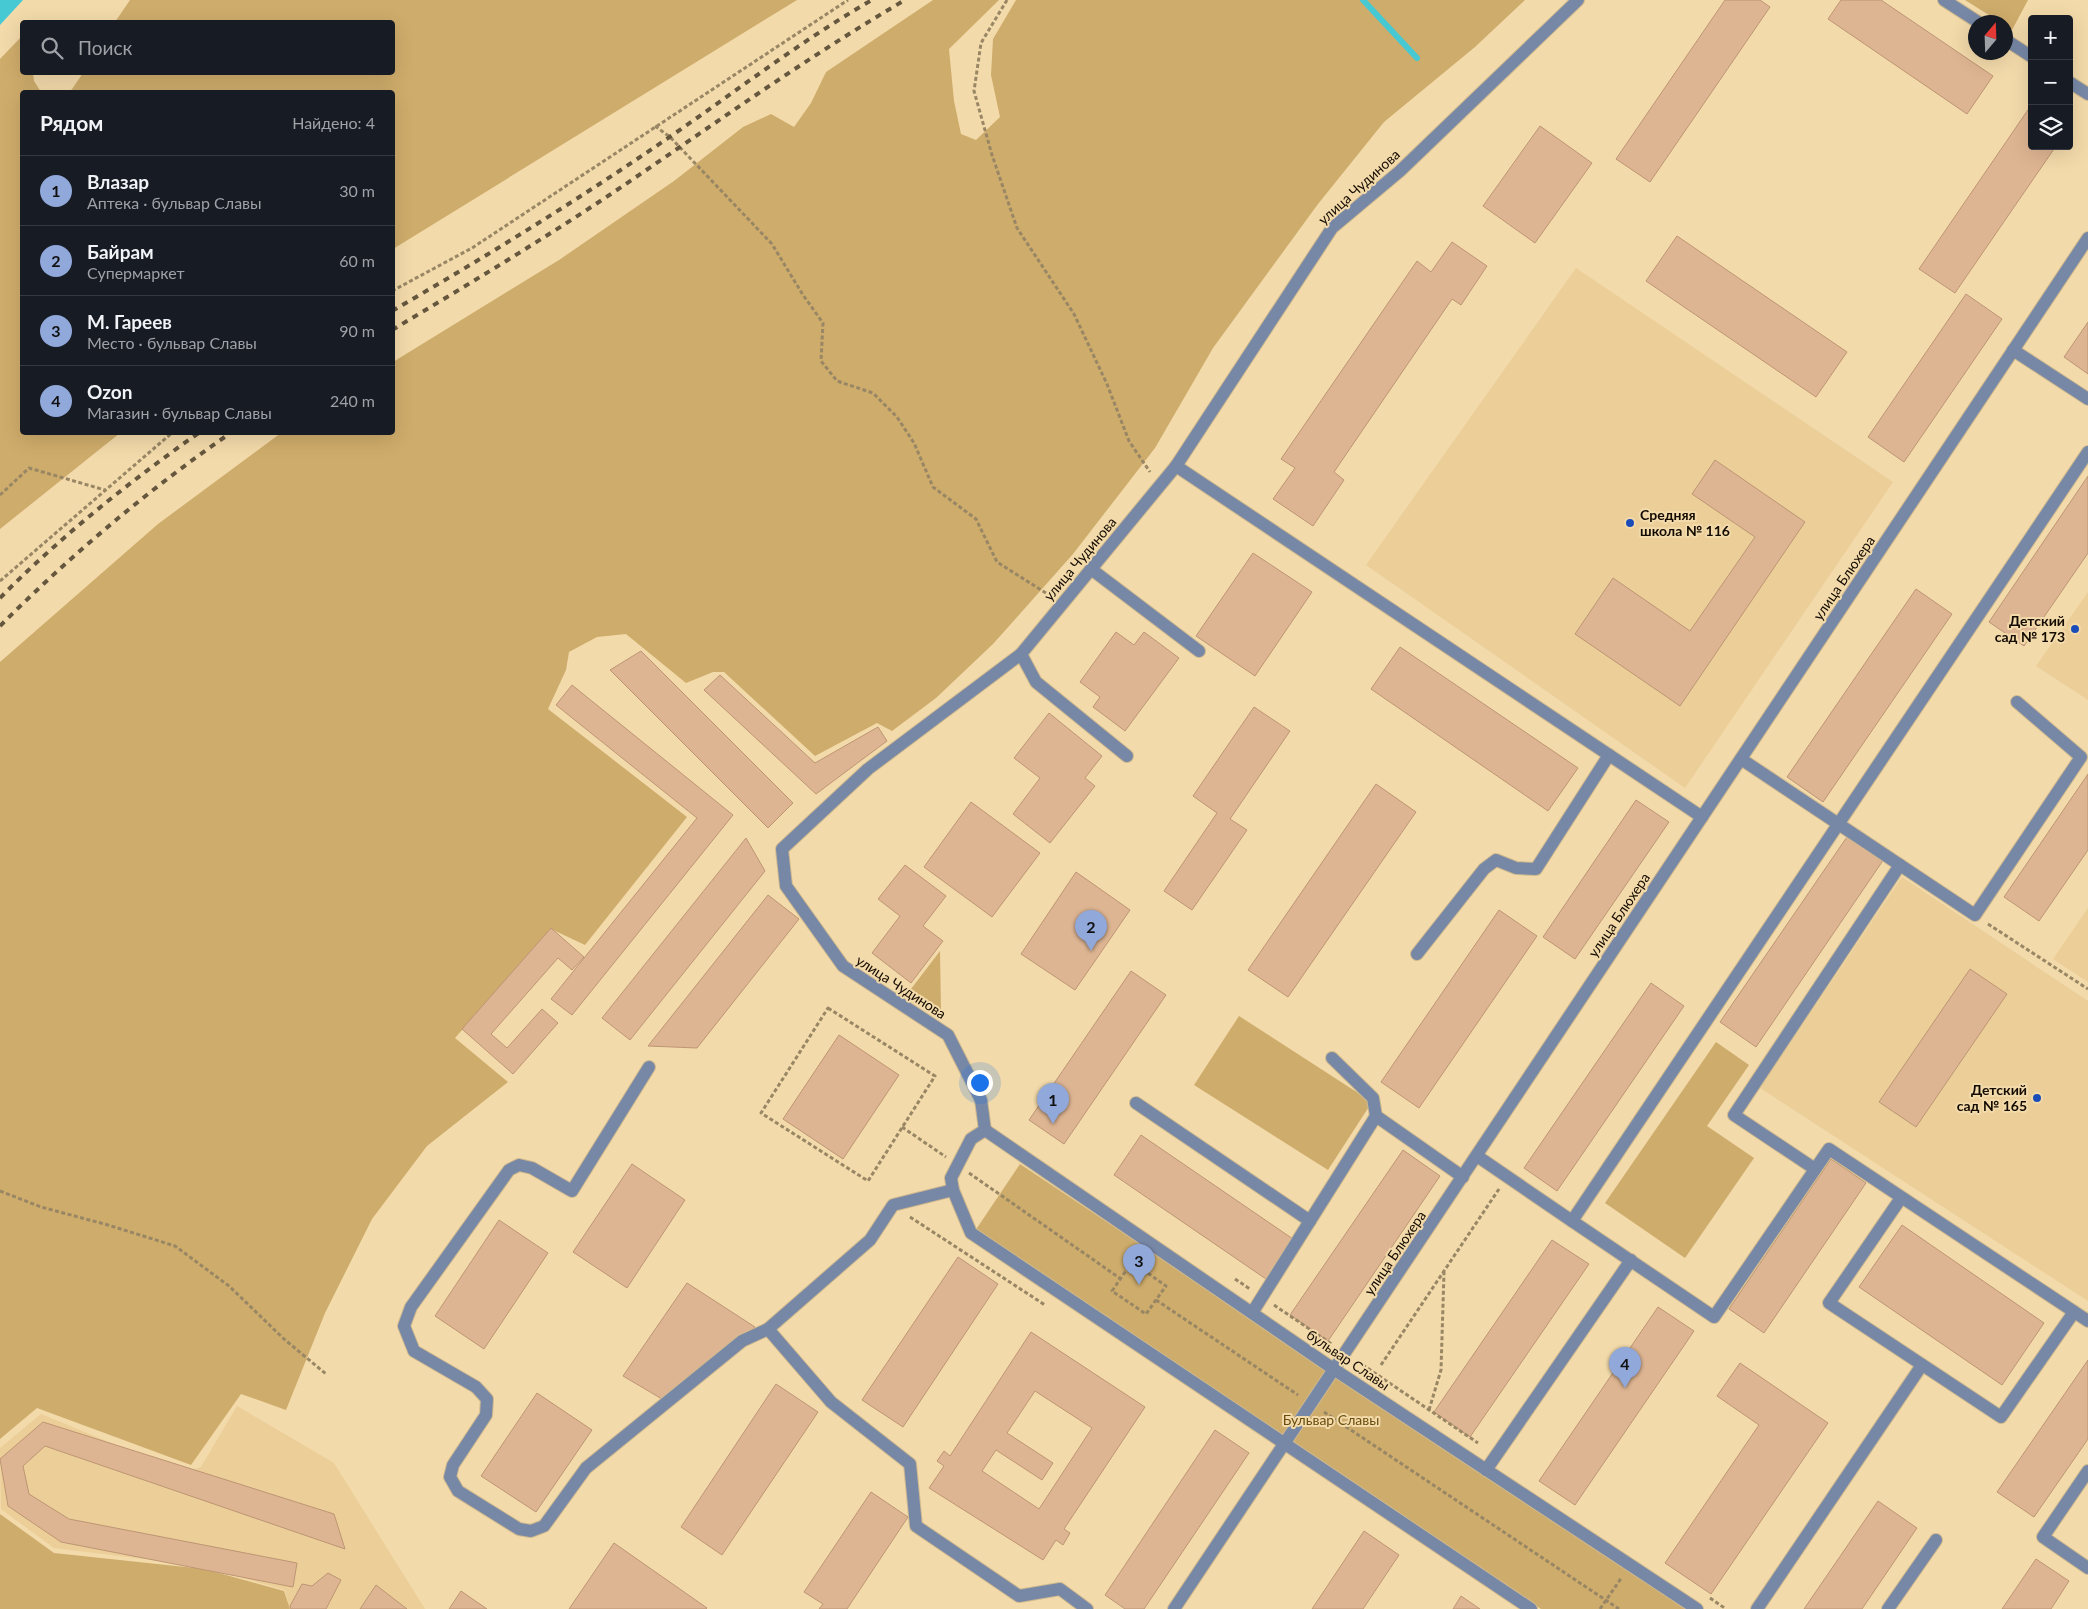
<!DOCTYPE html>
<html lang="ru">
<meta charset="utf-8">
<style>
:root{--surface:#171b24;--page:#242831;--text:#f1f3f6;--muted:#9ea1a6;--line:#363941;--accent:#90a8da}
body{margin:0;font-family:Lato,sans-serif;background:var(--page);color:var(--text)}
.controls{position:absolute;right:15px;top:15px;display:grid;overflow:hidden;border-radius:5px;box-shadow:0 5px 20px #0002}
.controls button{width:45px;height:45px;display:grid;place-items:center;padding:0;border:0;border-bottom:1px solid var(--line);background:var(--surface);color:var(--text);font:25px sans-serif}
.compass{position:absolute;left:1968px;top:15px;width:45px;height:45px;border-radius:50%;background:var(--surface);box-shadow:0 5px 20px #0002;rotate:19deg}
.you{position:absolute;left:979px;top:1082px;width:18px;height:18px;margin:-12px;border:4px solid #fff;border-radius:50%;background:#1a73e8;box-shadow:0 0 0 8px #1a73e833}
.badge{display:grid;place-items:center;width:32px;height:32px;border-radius:50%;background:var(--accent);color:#111;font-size:16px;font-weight:700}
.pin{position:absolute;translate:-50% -41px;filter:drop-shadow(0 1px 2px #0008)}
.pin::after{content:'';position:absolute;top:26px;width:18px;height:15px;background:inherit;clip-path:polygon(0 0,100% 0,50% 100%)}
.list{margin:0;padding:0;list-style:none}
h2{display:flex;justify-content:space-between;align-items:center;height:65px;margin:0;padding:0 20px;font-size:21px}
h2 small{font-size:16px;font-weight:400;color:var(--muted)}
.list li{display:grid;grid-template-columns:32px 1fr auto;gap:15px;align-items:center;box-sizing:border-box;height:70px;padding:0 20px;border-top:1px solid var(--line)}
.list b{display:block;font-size:19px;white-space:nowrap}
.list p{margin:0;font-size:16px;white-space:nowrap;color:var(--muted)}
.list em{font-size:16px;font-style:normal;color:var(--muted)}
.icon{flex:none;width:28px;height:28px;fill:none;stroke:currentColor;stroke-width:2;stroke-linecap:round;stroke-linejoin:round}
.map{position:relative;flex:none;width:2088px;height:1609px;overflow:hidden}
.search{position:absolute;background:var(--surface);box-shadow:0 5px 20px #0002;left:20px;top:20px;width:375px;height:55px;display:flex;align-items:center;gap:12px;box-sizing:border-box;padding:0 18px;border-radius:5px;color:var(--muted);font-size:19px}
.panel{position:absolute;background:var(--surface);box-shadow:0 5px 20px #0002;left:20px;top:90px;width:375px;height:345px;border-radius:5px}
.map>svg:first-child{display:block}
</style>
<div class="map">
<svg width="2088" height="1609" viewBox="0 0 2088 1609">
<rect width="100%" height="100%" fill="#f3daaa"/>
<g fill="#ebce98">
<polygon points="1576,268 1893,482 1685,788 1366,565"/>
<polygon points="2088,592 2088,700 2036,666"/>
<polygon points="1902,877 2088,1001 2088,1301 1760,1088"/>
<polygon points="2088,908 2088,982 2053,959"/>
<polygon points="237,1406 334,1463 425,1609 290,1609 285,1590 201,1566 54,1548 1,1509 0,1448 41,1414 184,1473 201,1467"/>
</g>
<g fill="#ceac6b">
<polygon points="130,0 797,0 393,249 392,92 70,92 83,73 392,72 392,22 115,22"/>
<polygon points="933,0 999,0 949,49 954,101 961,134 976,140 1000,117 991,75 993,39 1016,0 1525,0 1475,47 1384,122 1318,204 1213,348 1155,448 1073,554 993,644 936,698 892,731 877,723 815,756 724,672 713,672 686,683 626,634 597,637 569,652 566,670 548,709 687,817 585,945 551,929 455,1038 508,1082 427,1146 372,1219 325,1313 286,1410 241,1394 191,1465 37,1408 0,1439 0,662 158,524 281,433 392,432 393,362 559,260 674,181 743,127 771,114 794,127 811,103 826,72"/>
<polygon points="1965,0 2028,0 2012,30 2006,26 2006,22 2000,22"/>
<polygon points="22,36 22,72 33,73 34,81 41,92 22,92 22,432 120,433 0,529 0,59"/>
<polygon points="940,951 941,1011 911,989"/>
<polygon points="1239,1016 1372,1102 1328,1170 1194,1085"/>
<polygon points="1716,1042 1749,1065 1707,1126 1754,1158 1685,1258 1605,1203"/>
<polygon points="1020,1164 1687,1609 1541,1609 975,1231"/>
<polygon points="0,1514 54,1553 204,1569 284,1591 290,1609 0,1609"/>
</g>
<polygon fill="#47c9d3" points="0,0 23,0 0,25"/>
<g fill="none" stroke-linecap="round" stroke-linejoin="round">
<polyline stroke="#47c9d3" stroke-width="6" points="1363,0 1417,58"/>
</g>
<g fill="#deb592" stroke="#bd9573" fill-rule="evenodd">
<polygon points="1725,0 1760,0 1770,7 1650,182 1616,159"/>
<polygon points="1841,0 1881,0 1993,76 1967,114 1828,19"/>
<polygon points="2032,104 2032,146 2056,146 1955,293 1919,269"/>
<polygon points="1540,126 1592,163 1535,243 1483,206"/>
<polygon points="1677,236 1847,352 1816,397 1646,281"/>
<polygon points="1452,242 1487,266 1461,305 1452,299 1334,472 1344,480 1313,526 1273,499 1295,468 1281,459 1417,261 1431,272"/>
<polygon points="1966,294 2002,319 1904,462 1868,437"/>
<polygon points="2088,322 2088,374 2064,357"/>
<polygon points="1715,460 1805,522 1680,706 1575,634 1613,578 1690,631 1755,537 1692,494"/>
<polygon points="2088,476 2088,553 2024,646 1989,622"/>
<polygon points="1253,553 1312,592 1255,676 1196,636"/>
<polygon points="1916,589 1952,614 1823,802 1787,777"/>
<polygon points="1116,632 1134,645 1144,632 1179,658 1125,731 1093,707 1100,697 1080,682"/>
<polygon points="1400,647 1578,768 1548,811 1371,689"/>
<polygon points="641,651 793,803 768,828 610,670"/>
<polygon points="720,675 815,763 878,727 887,741 816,794 704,690"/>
<polygon points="572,685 733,815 572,1015 551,999 697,818 556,705"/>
<polygon points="1254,707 1290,731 1230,819 1247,830 1192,910 1164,891 1217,813 1193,796"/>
<polygon points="1049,713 1102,756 1085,778 1095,786 1050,843 1013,814 1040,778 1014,758"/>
<polygon points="2088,774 2088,850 2039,921 2004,897"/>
<polygon points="1376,784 1416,812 1288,997 1248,970"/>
<polygon points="1636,800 1669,822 1575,959 1543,937"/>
<polygon points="971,802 1040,853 992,917 924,867"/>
<polygon points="1849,834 1884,859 1756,1047 1720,1022"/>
<polygon points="746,838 765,871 630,1040 602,1018"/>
<polygon points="905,865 946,896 923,926 943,941 911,983 872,953 900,916 878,899"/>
<polygon points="1076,872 1130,910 1075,990 1021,954"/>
<polygon points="768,895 799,919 697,1048 648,1046"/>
<polygon points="1499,910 1537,936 1419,1108 1381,1082"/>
<polygon points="551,928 584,957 572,970 558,958 491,1034 507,1048 542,1009 558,1023 513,1074 462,1029"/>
<polygon points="1970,969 2007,994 1916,1127 1879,1102"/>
<polygon points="1131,971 1166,995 1064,1144 1029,1120"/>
<polygon points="1651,983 1684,1006 1557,1191 1524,1168"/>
<polygon points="839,1035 899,1075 843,1159 783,1119"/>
<polygon points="1141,1135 1293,1239 1266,1279 1114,1175"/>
<polygon points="1403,1150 1440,1176 1328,1341 1290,1315"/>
<polygon points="1831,1159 1866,1183 1764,1333 1729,1309"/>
<polygon points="632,1164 685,1200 627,1288 573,1252"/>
<polygon points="499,1220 548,1253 484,1349 435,1316"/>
<polygon points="1902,1225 2044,1323 2002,1385 1859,1287"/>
<polygon points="1552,1240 1589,1264 1470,1437 1434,1412"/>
<polygon points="958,1257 998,1284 903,1427 862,1400"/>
<polygon points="687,1283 755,1327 662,1399 623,1376"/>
<polygon points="1658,1307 1694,1331 1575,1505 1539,1481"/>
<path d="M 1031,1332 L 1145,1407 L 1064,1529 L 1070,1533 L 1063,1545 L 1056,1540 L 1043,1560 L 929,1488 L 944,1466 L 937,1461 L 944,1451 L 950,1456 ZM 1035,1391 L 1092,1428 L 1039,1509 L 982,1471 L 996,1450 L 1042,1480 L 1053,1463 L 1007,1433 Z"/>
<polygon points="2088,1360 2088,1439 2034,1517 1997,1492"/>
<polygon points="1740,1363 1828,1423 1711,1594 1665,1563 1759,1425 1717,1396"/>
<polygon points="776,1384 818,1412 722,1555 681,1527"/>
<polygon points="537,1393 592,1430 536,1512 481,1476"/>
<polygon points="43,1422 334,1514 345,1549 45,1446 23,1466 29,1494 69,1519 297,1563 293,1587 61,1542 8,1506 0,1459"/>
<polygon points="1215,1430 1249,1453 1144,1609 1125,1609 1105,1595"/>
<polygon points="871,1492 908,1517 847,1609 819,1609 823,1604 804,1592"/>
<polygon points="1878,1501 1917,1528 1862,1609 1804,1609"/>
<polygon points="1364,1531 1399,1555 1363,1609 1312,1609"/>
<polygon points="614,1543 707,1608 706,1609 569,1609"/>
<polygon points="2036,1559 2069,1581 2051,1609 2002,1609"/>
<polygon points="328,1573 341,1580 326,1609 291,1609 290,1606 302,1584 312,1586"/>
<polygon points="376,1585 407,1609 360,1609"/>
<polygon points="461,1591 487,1609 449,1609"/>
<polygon points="1461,1596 1480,1609 1453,1609"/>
</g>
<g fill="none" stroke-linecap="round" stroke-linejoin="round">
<g stroke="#cfb98f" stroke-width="14">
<g id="minor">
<polyline points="1944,0 1978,22"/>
<polyline points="2006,40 2032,57"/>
<polyline points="2069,82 2088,94"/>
<polyline points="2013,350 2088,399"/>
<polyline points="1176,466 1702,817"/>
<polyline points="1091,569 1199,651"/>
<polyline points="1021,654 1036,682 1127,756"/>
<polyline points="1741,759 1975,915 2081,757 2017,702"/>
<polyline points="1417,954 1484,869 1496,860 1516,868 1536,869 1609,755"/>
<polyline points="1332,1058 1373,1098 1376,1116 1463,1177"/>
<polyline points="649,1067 572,1191 532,1168 519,1165 509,1170 411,1307 404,1326 414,1351 476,1387 487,1399 486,1415 453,1465 450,1477 458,1491 519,1529 531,1531 544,1526 586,1468 742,1341 768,1329"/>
<polyline points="1136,1103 1310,1221"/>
<polyline points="985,1130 981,1100 948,1035 843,966 786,886 782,849 868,769 1021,654 1176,466 1332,228 1400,171 1578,0"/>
<polyline points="985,1130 1335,1370 1697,1609"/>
<polyline points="985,1130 971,1139 951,1178 953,1190 971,1233 1531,1609"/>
<polyline points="1477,1156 1572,1221 2088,452"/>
<polyline points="1815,1169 1734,1115 1900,865"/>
<polyline points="953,1190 893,1205 870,1240 768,1329 831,1402 910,1464 916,1526 1019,1596 1060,1589 1087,1609"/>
<polyline points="1901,1198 1829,1303 2001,1417 2074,1312"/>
<polyline points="1572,1221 1714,1317 1829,1149 2088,1321"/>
<polyline points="1252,1313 1376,1116"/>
<polyline points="1486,1470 1631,1260"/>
<polyline points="2088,1471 2043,1537 2088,1568"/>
<polyline points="1174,1609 2088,238"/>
<polyline points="1757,1609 1922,1365"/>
<polyline points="1888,1609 1936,1540"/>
</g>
</g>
<g stroke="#988665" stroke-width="3" stroke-dasharray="4 2.5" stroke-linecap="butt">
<polyline points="1007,0 981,43 974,91 992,155 1017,228 1074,314 1107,384 1129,441 1150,472"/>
<polyline points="655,126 670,137 772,244 803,295 823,323 821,361 837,381 873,393 897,417 914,443 933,487 976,519 997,562 1049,595"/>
<polyline points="392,291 472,248 848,0"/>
<polyline points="0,495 29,468 105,490"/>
<polyline points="0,581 173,432"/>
<polyline points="1988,924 2088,989"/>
<polygon points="828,1008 935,1076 868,1181 761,1113"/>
<polyline points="902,1127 946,1157"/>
<polyline points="969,1173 1121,1279"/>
<polyline points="0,1191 41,1207 108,1225 175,1246 229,1286 284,1339 326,1374"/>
<polyline points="910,1217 1045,1305"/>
<polygon points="1132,1262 1166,1286 1146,1314 1112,1291"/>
<polyline points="1235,1279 1250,1289"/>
<polyline points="1156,1300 1298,1395"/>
<polyline points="1274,1305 1333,1345"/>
<polyline points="1357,1361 1478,1443"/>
<polyline points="1381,1365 1499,1189"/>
<polyline points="1429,1410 1441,1370 1444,1272"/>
<polyline points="1324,1412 1619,1609"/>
<polyline points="1710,1598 1726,1609"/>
<polyline points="1600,1609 1622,1577"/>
</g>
<use href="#minor" stroke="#7788a6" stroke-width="12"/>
<g stroke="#65563e" stroke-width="4" stroke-dasharray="6 6" stroke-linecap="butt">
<path d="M 392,311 C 487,256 581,198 671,136 C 738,90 802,40 872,0"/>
<path d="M 392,330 C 466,286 540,241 611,194 C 709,128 804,59 905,0"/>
<path d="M 0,598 C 60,537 129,482 200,432"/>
<path d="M 0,626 C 71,555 149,489 232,432"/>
</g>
</g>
<g fill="#1a4cb8" stroke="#f3daaa" stroke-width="2">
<circle cx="1630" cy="523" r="5"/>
<circle cx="2075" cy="629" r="5"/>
<circle cx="2037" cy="1098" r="5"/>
</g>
<g text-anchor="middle" stroke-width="4" stroke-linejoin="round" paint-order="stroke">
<g font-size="14" fill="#130a00" stroke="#f3daaa">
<text transform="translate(1359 187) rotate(-42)" y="5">улица Чудинова</text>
<text transform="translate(1080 559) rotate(-50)" y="5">улица Чудинова</text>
<text transform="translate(1844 578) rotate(-56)" y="5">улица Блюхера</text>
<text transform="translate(1619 915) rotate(-56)" y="5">улица Блюхера</text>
<text transform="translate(901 987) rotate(33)" y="5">улица Чудинова</text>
<text transform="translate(1395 1253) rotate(-56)" y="5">улица Блюхера</text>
<text transform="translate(1348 1360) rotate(34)" y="5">бульвар Славы</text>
</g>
<g font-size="14" font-weight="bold" fill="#130a00" stroke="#f3daaa" text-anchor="end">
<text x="1640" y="520" text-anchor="start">Средняя<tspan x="1640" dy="16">школа № 116</tspan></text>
<text x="2065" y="626">Детский<tspan x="2065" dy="16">сад № 173</tspan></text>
<text x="2027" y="1095">Детский<tspan x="2027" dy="16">сад № 165</tspan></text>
</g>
<g font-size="14" fill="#694d0c" stroke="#f3daaa">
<text x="1331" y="1425">Бульвар Славы</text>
</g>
</g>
</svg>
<div class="controls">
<button>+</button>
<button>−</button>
<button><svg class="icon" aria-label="layers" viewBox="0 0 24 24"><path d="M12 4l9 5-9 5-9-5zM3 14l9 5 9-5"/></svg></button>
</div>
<svg class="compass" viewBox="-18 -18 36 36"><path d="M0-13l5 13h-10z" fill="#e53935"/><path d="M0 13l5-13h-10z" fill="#9ea1a6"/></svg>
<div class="you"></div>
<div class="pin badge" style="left:1053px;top:1124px">1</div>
<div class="pin badge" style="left:1091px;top:951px">2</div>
<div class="pin badge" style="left:1139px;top:1285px">3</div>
<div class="pin badge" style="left:1625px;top:1388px">4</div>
<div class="search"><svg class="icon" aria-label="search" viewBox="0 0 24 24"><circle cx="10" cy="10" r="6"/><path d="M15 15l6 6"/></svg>Поиск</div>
<section class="panel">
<h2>Рядом<small>Найдено: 4</small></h2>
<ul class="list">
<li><span class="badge">1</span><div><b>Влазар</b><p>Аптека · бульвар Славы</p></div><em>30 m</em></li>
<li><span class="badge">2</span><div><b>Байрам</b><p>Супермаркет</p></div><em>60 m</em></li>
<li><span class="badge">3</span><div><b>М. Гареев</b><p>Место · бульвар Славы</p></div><em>90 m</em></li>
<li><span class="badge">4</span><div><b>Ozon</b><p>Магазин · бульвар Славы</p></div><em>240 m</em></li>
</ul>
</section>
</div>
